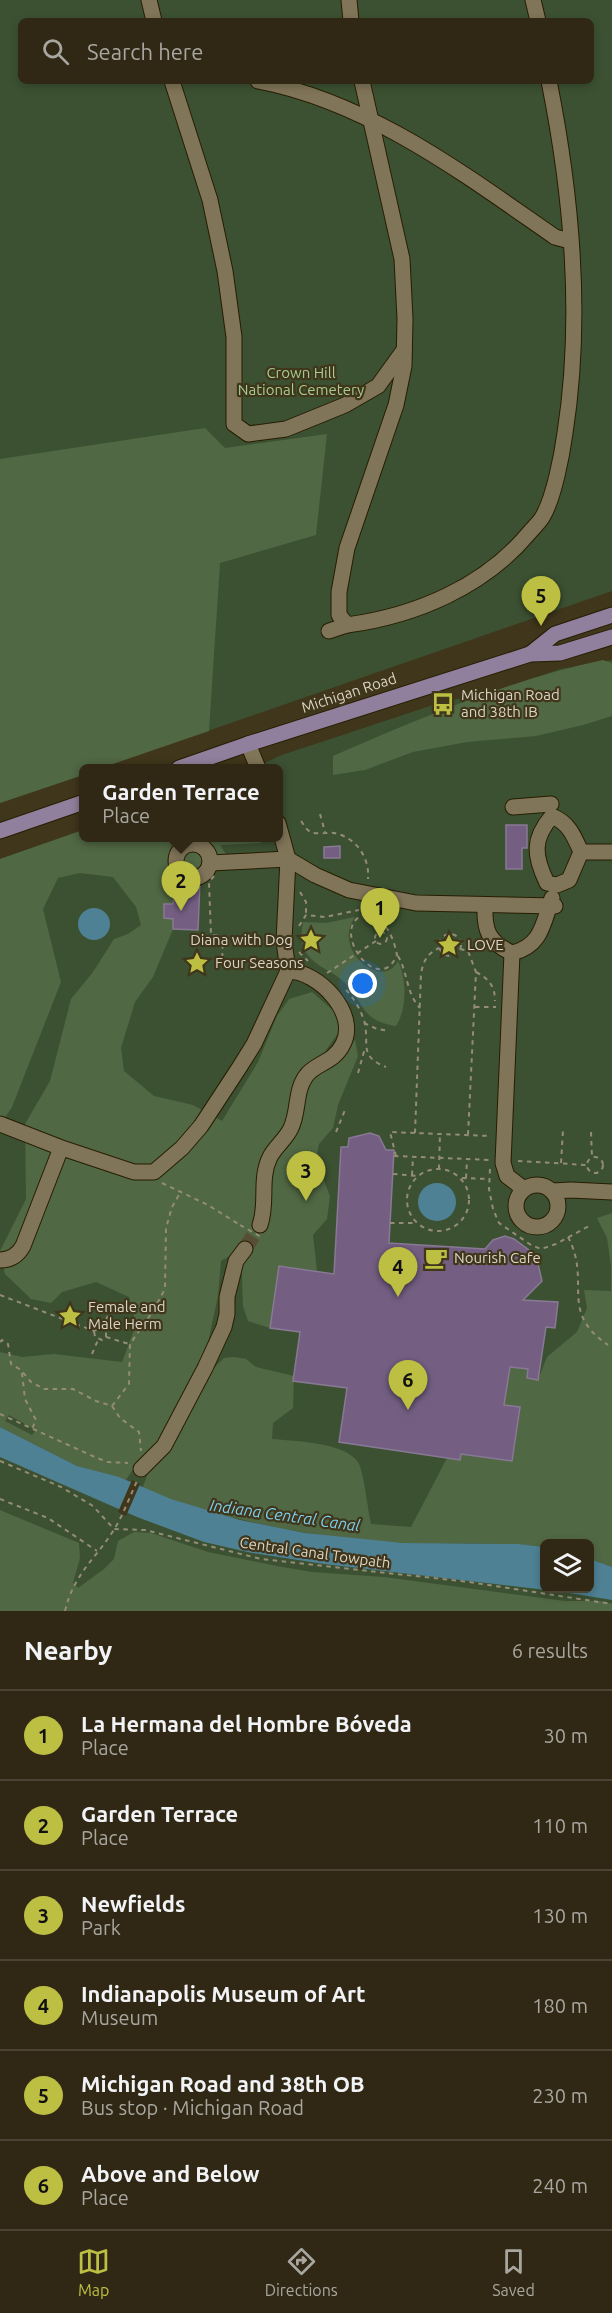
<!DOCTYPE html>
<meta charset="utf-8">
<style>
:root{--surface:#302814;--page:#3c3422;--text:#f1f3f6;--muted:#a8a6a0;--line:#4b4434;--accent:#bdbf43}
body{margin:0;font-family:Ubuntu,sans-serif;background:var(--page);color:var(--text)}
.controls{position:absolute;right:18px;bottom:18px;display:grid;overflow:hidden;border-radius:9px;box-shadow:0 3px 9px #0003}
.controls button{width:54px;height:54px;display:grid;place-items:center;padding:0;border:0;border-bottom:2px solid var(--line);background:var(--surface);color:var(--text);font:30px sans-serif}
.you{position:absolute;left:363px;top:984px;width:21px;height:21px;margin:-15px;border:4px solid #fff;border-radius:50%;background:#1a73e8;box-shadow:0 0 0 9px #1a73e833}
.badge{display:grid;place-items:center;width:39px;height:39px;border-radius:50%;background:var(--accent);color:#111;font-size:20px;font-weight:700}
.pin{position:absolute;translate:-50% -50px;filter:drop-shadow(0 2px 3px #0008)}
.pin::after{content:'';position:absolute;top:32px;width:21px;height:18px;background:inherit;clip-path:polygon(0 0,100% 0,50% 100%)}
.popup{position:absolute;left:79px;top:764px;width:204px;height:78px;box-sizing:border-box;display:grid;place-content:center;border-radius:9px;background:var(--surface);filter:drop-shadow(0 2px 4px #0005);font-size:20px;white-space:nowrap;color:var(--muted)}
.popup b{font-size:22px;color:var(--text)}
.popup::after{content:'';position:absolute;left:50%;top:100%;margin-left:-12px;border:12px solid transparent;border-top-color:var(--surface)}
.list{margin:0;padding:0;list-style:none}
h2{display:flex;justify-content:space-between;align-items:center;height:78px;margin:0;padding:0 24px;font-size:26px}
h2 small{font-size:20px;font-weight:400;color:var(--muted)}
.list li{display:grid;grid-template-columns:39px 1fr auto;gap:18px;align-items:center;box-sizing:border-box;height:90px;padding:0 24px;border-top:2px solid var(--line)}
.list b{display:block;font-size:22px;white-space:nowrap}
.list p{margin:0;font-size:20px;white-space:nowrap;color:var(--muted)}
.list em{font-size:20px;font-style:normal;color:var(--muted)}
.icon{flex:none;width:33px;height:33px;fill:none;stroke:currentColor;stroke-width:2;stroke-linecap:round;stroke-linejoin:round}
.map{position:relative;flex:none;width:612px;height:1611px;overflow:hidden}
.search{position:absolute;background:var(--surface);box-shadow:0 3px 9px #0003;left:18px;right:18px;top:18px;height:66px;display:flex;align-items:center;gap:15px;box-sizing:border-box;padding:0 21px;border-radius:9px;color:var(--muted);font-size:22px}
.sheet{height:618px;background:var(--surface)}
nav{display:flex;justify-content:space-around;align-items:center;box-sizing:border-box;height:84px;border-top:2px solid var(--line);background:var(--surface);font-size:16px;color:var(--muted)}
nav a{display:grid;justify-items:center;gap:3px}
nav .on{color:var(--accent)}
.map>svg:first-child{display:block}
</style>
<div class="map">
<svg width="612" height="1611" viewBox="0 0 612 1611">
<rect width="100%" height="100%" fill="#40361b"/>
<g fill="#3c5131" fill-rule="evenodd">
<path d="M 0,0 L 612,0 L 612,591 L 101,768 L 84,768 L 83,775 L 0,803 ZM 21,21 L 591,21 L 591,81 L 21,81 Z"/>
<path d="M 612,660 L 612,1611 L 0,1611 L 0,859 L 83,830 L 84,838 L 278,838 L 278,768 L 254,768 L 279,756 L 439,703 L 501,689 L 560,669 ZM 544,1544 L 590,1544 L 590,1588 L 544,1588 Z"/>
</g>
<g fill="#516844" fill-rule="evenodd">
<polygon points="205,428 225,448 327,434 316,535 220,563 209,731 101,768 84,768 83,775 0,803 0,459"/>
<path d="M 603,660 L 612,663 L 612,716 L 583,725 L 536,736 L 467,742 L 413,752 L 365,770 L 333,775 L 333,756 C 421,718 509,680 603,660 Z"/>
<path d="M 83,830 L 84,838 L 259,838 L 261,843 L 220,845 L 227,856 C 210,862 196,877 178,881 L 178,898 L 174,897 L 173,904 L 164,904 L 164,918 L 173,919 L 173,929 L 153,977 L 135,1002 L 121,1048 L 124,1071 L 154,1096 L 193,1105 L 222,1121 L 258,1062 L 277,1016 L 289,999 L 312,992 L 337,1014 L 339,1032 L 326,1050 L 325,1065 L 345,1052 L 355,1040 L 358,1056 L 338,1105 L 333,1128 L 319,1144 L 316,1160 L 330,1196 L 327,1219 L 313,1235 L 317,1271 L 279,1266 L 270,1328 L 248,1321 L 243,1306 L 241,1249 L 221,1261 L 218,1296 L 205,1356 L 213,1369 L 224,1358 L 234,1357 L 246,1359 L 256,1367 L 294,1376 L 293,1408 L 273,1423 L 272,1439 C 293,1441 348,1442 359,1464 C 364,1474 368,1511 371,1524 L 411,1527 L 447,1458 L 461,1454 L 512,1461 L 520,1407 L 504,1405 L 510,1367 L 528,1369 L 527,1378 L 538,1380 L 547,1357 L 577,1332 L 587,1308 L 584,1290 L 611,1291 L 611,1266 L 607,1238 L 597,1218 L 612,1213 L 612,1567 L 590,1559 L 590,1544 L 544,1544 L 544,1547 C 498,1541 451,1545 404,1543 C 314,1539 225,1520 142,1489 L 149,1471 L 134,1468 L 126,1480 L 77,1466 L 0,1427 L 0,1352 L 22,1357 L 54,1354 L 122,1362 L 136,1325 L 129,1297 L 96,1282 L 62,1292 L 51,1303 L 31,1299 L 5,1274 L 0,1251 L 26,1199 L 25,1124 L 50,1081 L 71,999 L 93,972 L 114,939 L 128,934 L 141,925 L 136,907 L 113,877 L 80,873 L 58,878 L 43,909 L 61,982 L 12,1107 L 0,1125 L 0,859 ZM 9,1415 L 36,1430 L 32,1435 L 5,1421 Z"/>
<path d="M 355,917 C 331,949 382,992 398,961 C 407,979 407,1009 396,1026 C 361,1021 365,1003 344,982 C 333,971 316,967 307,954 C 300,944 301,934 303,922 L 326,923 Z"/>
<polygon points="0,1510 79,1543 80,1558 73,1583 78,1588 104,1569 114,1559 118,1541 134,1532 151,1533 208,1552 277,1566 312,1572 384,1577 565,1601 601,1601 612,1604 612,1611 0,1611"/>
</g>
<g fill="#4f8194">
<circle cx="94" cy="924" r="16"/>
<circle cx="437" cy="1202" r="19"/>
<polygon points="0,1427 77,1466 119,1477 171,1499 240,1520 305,1533 403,1543 518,1544 544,1547 544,1588 590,1588 590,1559 612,1567 612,1600 563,1592 324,1564 252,1553 204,1542 137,1517 0,1457"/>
</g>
<polygon fill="#40361b" points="132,1480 140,1484 126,1516 118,1512"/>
<g fill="#745f83" stroke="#887994" stroke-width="1.5">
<polygon points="506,825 527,825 527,848 522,848 522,869 506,869"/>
<polygon points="340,846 340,858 324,858 324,847"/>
<polygon points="178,881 200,882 198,930 173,929 173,919 164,918 164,904 173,904 174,897 178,898"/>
<polygon points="370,1133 379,1136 386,1150 394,1150 389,1243 485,1249 493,1240 505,1236 514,1239 533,1253 538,1264 542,1281 523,1300 558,1302 555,1328 546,1327 538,1380 527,1378 528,1369 510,1367 504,1405 520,1407 512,1461 461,1454 460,1460 339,1442 347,1388 293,1381 300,1332 270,1328 279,1266 334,1274 341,1147 348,1147 349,1138"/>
</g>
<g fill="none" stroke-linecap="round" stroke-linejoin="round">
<polyline stroke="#574e35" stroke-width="15" stroke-dasharray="15 8" stroke-linecap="butt" points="245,1249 260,1225"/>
<g stroke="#271d03" stroke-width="17">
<g id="minor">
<polyline points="149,0 154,21"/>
<polyline points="349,0 351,21"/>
<polyline points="533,0 538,21"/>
<polyline points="172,81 210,200 225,271 234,337 234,424 248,434 286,429 345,405 378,386 404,350"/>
<path d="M 258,81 C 369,102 464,174 555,237 L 570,241"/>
<path d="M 362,81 L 402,259 L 405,319 L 404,366 L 396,405 L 347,548 L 339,592 L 339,615 L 347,625 C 415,616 484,587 529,533 C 533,528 540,522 543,516 C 554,497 562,455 565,433 C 583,317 572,196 549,81"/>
<polyline points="329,631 347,625"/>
<polyline points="248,744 258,768"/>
<polyline points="513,807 551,804"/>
<path d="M 552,816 C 569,823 574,836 581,852 L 569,880 L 557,885 L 547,883 C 534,856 532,839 552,816 Z"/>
<circle cx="193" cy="861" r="17"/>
<polyline points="581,852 612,852"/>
<polyline points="210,863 288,859 315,875 349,890 416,903 555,906"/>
<path d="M 485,905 C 484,930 488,942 512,953 C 542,946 543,923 552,898"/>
<polyline points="512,953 503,1163 507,1176 524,1189"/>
<polyline points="0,1124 59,1147 134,1172 154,1172 182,1148 201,1126 239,1068 254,1044 288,971 284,941 288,859 278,823"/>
<circle cx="537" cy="1206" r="21"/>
<polyline points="553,1191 571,1190 612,1192"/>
<path d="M 260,1225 C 268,1203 259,1179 270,1157 C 275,1147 286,1139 291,1128 C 299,1111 295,1091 306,1076 C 315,1063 334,1063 343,1044 C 359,1013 318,971 288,971"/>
<path d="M 0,1260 C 11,1260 18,1255 23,1246 L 61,1148"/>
<polyline points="141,1469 164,1446 205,1368 224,1327 227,1314 227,1297 236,1261 245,1249"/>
</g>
</g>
<g stroke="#271d03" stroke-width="17">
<g id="major">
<polyline points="530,654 555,634 612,615"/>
<polyline points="179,768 248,744 530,654 560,653 612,637"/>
<polyline points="0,831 84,802"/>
</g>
</g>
<g stroke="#948c77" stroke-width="2" stroke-dasharray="4.5 4.5" stroke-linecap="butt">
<polyline points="320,814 325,832"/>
<path d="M 301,821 C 304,825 306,830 311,832 C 317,835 327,832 334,833 C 356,837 370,858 368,879"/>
<polyline points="214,876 209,882 211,935 223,936 222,964"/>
<polyline points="300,892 306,902 306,915"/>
<path d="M 363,915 C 384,914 394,938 397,955 C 379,999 328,929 363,915 Z"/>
<polyline points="299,926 306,915 325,917 359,910"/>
<circle cx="381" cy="938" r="6"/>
<circle cx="450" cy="945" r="11"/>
<polyline points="460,949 468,951 476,972 468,1135"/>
<polyline points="299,952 308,961"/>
<path d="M 398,956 C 408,973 406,993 420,1008"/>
<path d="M 476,972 C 489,979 495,986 495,1001"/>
<polyline points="327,973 376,941"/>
<path d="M 346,990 C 354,998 362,1012 365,1024 C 369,1046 359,1056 386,1067"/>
<polyline points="475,1007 496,1007"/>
<polyline points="364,1023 377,1029 389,1031"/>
<polyline points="358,1073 365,1048"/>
<polyline points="336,1132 345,1110"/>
<polyline points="591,1132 592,1157"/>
<path d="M 415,1133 L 421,973 C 424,960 427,954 439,948"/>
<polyline points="394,1156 491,1160"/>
<polyline points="396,1156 390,1132 490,1136"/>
<circle cx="595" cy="1165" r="8"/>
<polyline points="518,1161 587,1165"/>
<polyline points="561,1163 563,1130"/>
<polyline points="439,1169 440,1134"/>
<polyline points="490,1169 489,1189 493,1209 499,1223 531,1245 541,1249 556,1244 589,1226"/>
<circle cx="438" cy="1200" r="31"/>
<polyline points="393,1174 419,1176"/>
<polyline points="412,1175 413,1157"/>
<polyline points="462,1178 489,1179"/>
<polyline points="466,1178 467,1160"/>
<polyline points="162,1183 208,1205 240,1225"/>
<polyline points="390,1223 417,1223"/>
<path d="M 568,1237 C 592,1282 558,1311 608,1345"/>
<polyline points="0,1295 94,1331 101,1327 106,1330 106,1337 102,1340 95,1337 94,1331"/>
<polyline points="104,1329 108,1314"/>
<polyline points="106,1337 129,1344"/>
<polyline points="0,1342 2,1340 8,1344 11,1364 21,1370 31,1382 44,1389 73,1389 96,1401 112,1406 120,1418 139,1432 141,1451"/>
<polyline points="92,1354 98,1340"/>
<polyline points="22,1373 25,1399 36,1420 32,1429"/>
<polyline points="112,1406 129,1384 130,1344 153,1311 165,1289 166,1228 172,1207 180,1193"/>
<polyline points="0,1414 97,1458 108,1462 128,1463"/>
<polyline points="0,1461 61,1487 93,1506 114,1529 145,1530 261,1559 469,1582 612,1604"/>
<polyline points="0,1499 48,1518 97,1551"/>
<path d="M 65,1611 C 74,1573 96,1559 115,1528 C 124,1513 130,1496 137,1481"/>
</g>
<use href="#minor" stroke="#807558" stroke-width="15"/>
<use href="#major" stroke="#91809d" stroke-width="15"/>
<polyline stroke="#948c77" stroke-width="2" stroke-dasharray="4.5 4.5" stroke-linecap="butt" points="240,1225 263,1238"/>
</g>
<defs>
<g id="bus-bare" transform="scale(1.8)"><path d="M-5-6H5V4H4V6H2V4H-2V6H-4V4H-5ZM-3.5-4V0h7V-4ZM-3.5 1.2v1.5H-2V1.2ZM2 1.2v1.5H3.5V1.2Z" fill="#bdbf43" stroke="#40361b" stroke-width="2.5" paint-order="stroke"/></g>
<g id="sight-bare" transform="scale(1.8)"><path d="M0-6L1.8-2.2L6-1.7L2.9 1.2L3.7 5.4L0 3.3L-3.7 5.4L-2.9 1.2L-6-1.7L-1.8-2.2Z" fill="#bdbf43" stroke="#40361b" stroke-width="2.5" paint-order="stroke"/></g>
<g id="cafe-bare" transform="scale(1.8)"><path d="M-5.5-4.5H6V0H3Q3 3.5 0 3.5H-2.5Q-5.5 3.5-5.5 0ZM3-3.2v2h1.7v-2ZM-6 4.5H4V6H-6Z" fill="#bdbf43" stroke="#40361b" stroke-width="2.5" paint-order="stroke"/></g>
</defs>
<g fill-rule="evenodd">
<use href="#bus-bare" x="443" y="704"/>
<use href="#sight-bare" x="311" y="940"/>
<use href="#sight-bare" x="449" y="945"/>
<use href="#sight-bare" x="197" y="963"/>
<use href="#cafe-bare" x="436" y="1258"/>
<use href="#sight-bare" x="70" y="1316"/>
</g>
<g text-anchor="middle" stroke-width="4.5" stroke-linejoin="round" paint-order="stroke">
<g font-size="15" fill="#a5cc91" stroke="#40361b">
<text x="301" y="378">Crown Hill<tspan x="301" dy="17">National Cemetery</tspan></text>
</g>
<g font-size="15" fill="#dbd5c6" stroke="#40361b">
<text transform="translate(349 693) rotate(-18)" y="5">Michigan Road</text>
<text transform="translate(315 1553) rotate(8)" y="5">Central Canal Towpath</text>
</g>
<g font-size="15" fill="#dbd5c6" stroke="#40361b" text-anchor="start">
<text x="461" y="700">Michigan Road<tspan x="461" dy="17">and 38th IB</tspan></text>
<text x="293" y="945" text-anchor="end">Diana with Dog</text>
<text x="467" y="950">LOVE</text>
<text x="215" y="968">Four Seasons</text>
<text x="454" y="1263">Nourish Cafe</text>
<text x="88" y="1312">Female and<tspan x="88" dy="17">Male Herm</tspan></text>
</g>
<g font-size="16" font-style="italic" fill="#7ccfed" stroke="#40361b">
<text transform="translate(285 1515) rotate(8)" y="6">Indiana Central Canal</text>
</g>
</g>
</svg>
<div class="controls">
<button><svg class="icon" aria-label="layers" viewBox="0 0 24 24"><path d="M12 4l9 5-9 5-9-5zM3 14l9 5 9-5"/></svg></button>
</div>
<div class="you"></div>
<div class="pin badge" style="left:380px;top:938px">1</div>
<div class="pin badge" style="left:181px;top:911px">2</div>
<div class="popup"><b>Garden Terrace</b>Place</div>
<div class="pin badge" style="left:306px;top:1201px">3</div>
<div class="pin badge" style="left:398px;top:1297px">4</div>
<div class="pin badge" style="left:541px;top:626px">5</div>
<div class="pin badge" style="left:408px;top:1410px">6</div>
<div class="search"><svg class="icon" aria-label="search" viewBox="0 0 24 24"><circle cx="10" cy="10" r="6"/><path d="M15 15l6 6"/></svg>Search here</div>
</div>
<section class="sheet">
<h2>Nearby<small>6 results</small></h2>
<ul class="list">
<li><span class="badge">1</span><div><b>La Hermana del Hombre Bóveda</b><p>Place</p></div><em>30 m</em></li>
<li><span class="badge">2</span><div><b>Garden Terrace</b><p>Place</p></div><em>110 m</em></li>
<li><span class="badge">3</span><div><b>Newfields</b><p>Park</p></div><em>130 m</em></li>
<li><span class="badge">4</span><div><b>Indianapolis Museum of Art</b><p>Museum</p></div><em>180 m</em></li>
<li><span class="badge">5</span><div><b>Michigan Road and 38th OB</b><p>Bus stop · Michigan Road</p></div><em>230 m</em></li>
<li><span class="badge">6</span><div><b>Above and Below</b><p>Place</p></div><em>240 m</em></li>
</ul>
</section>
<nav>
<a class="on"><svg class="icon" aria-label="map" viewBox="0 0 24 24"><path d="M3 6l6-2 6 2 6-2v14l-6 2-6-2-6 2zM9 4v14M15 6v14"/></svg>Map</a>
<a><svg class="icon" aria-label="directions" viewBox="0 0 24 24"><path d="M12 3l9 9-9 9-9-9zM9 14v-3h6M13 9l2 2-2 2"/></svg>Directions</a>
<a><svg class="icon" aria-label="saved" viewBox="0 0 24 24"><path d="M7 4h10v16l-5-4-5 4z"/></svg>Saved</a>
</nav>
